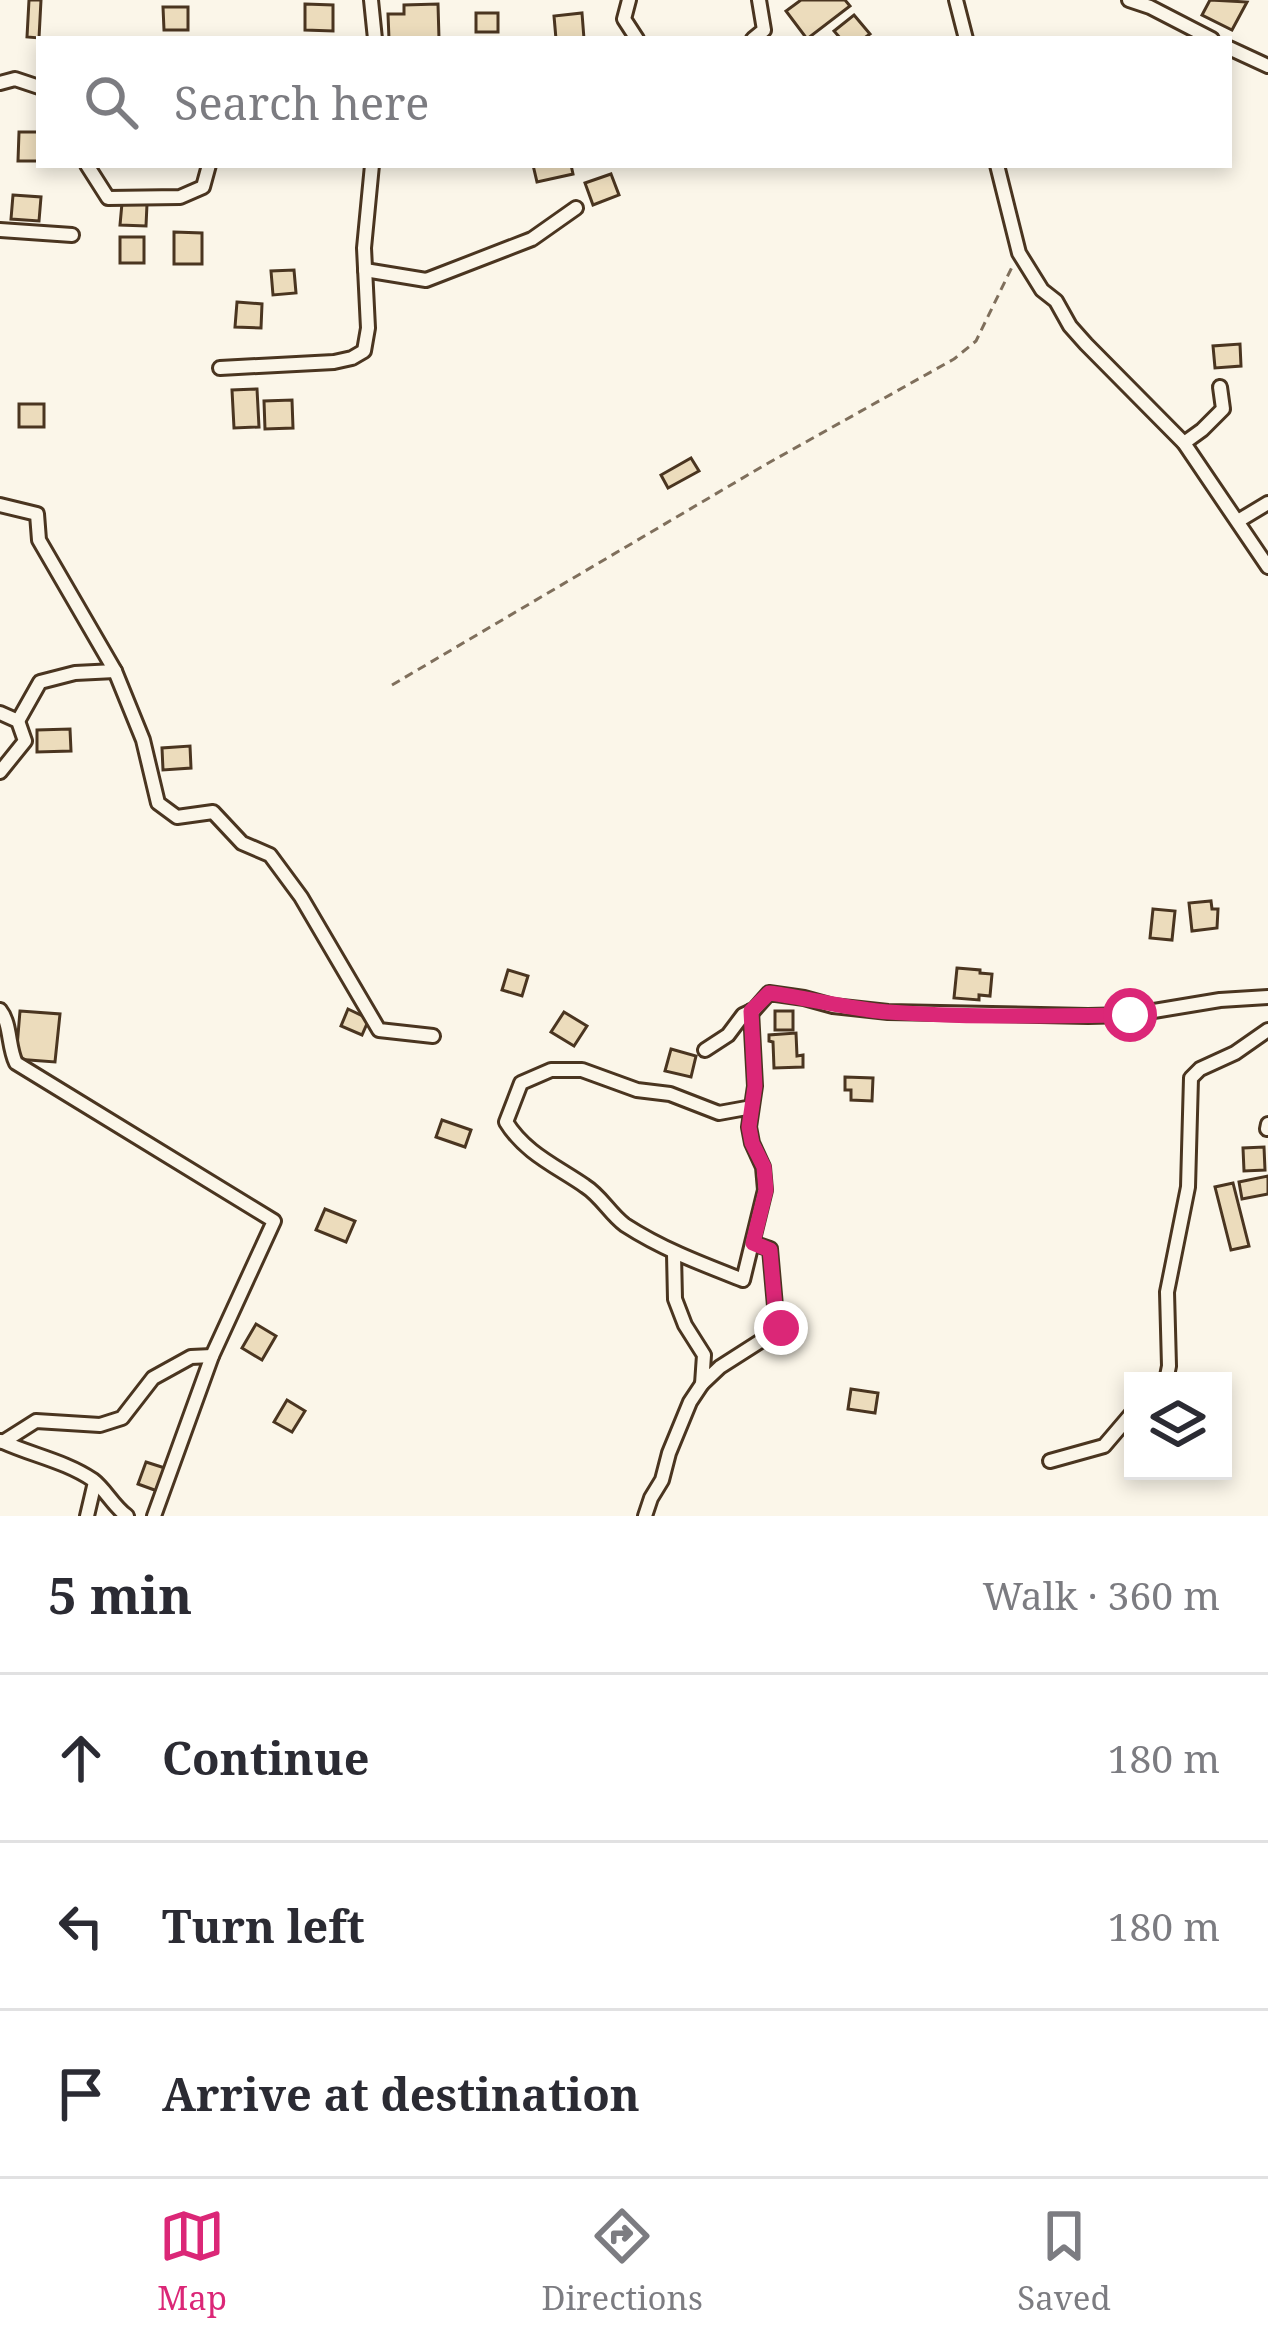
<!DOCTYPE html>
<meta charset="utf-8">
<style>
:root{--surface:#fff;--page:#f2f2f3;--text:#2b2b33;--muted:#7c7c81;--line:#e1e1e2;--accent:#db2777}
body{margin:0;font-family:"Noto Serif",serif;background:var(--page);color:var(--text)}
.controls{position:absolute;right:36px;bottom:36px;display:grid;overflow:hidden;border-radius:0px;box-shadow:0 6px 18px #0003}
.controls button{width:108px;height:108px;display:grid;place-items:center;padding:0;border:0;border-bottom:3px solid var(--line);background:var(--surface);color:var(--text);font:60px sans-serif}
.stop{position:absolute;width:36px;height:36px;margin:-27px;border:9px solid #db2777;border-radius:50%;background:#fff}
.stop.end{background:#db2777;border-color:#fff;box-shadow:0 3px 12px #0008}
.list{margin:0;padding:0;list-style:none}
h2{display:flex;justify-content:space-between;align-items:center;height:156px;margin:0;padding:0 48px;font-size:51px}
h2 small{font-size:39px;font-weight:400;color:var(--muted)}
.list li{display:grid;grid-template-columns:78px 1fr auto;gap:36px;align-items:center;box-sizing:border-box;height:168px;padding:0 48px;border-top:3px solid var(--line)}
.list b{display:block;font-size:45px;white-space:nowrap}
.list em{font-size:39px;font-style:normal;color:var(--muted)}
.icon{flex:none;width:66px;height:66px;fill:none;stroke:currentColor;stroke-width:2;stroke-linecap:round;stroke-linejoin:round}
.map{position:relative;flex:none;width:1268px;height:1516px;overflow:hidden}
.search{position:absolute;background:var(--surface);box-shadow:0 6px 18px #0003;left:36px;right:36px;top:36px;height:132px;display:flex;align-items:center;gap:30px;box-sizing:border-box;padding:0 42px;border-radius:0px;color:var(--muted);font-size:45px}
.sheet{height:660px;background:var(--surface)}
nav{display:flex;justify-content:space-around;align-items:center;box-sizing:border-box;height:168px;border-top:3px solid var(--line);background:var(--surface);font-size:33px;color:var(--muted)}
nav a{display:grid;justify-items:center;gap:6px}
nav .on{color:var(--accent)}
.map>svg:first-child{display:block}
</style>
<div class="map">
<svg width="1268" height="1516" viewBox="0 0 1268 1516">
<rect width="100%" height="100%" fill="#fbf6e9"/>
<g fill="#ecdcbc" stroke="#4a3520" stroke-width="3">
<polygon points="29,0 41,0 39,38 27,37"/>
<polygon points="801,0 845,0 850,6 807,39 786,11"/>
<polygon points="1210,0 1247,2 1232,30 1202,15"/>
<polygon points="305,4 333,5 333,31 305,30"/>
<polygon points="438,4 439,39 389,39 388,14 404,14 404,5"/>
<polygon points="163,7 188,7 188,30 164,30"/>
<rect x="476" y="13" width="22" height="19"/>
<polygon points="582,13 584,39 556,39 554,16"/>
<polygon points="854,15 870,34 863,39 841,39 834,31"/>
<polygon points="19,132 39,132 39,161 18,161"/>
<polygon points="533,165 571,165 573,174 537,182"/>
<polygon points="611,174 619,195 593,205 585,183"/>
<polygon points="13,195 41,197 39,221 11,219"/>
<polygon points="122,203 147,204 146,226 120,225"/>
<polygon points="174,232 202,233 202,264 174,264"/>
<rect x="120" y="237" width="24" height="26"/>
<polygon points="294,270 296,293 273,295 271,271"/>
<polygon points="237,302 262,304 261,328 235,327"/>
<polygon points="1240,344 1241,366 1215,368 1213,346"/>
<polygon points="257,389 259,427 234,428 232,390"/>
<polygon points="292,400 293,428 265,429 264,401"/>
<rect x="19" y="404" width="25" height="23"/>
<polygon points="691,458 699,471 668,488 661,475"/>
<polygon points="70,729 71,751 37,752 37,730"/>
<polygon points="190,746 191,768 163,770 162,748"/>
<polygon points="1211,901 1212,909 1218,909 1217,928 1192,931 1189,903"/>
<polygon points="1153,909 1175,911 1172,940 1150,938"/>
<polygon points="957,968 980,970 980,973 992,974 990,996 979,995 979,1000 954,998"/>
<polygon points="508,970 528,976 522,996 502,990"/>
<polygon points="348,1009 369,1019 362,1035 341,1026"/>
<polygon points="20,1011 60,1014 55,1062 16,1059"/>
<rect x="775" y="1011" width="18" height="19"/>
<polygon points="564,1012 587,1026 574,1046 551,1032"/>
<polygon points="796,1033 797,1056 803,1055 803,1067 774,1068 773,1042 769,1041 769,1035"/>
<polygon points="671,1049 696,1056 691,1077 665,1071"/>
<polygon points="845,1077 873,1078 872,1101 851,1100 851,1090 845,1090"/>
<polygon points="442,1120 471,1130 465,1147 436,1137"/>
<polygon points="1264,1147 1265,1170 1244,1171 1243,1148"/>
<polygon points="1268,1176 1268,1194 1242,1199 1239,1182"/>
<polygon points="1233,1183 1249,1246 1231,1250 1215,1187"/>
<polygon points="325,1209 355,1221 346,1242 316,1230"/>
<polygon points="256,1324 276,1336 262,1360 242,1348"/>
<polygon points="851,1389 878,1393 875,1413 848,1409"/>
<polygon points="287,1400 305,1411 292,1432 274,1422"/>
<polygon points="146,1462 168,1469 160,1492 138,1484"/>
</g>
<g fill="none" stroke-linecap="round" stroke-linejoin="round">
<g stroke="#4a3520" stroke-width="18">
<g id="street">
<polyline points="371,0 375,39"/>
<polyline points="629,0 624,19 637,39"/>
<polyline points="956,0 966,39"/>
<polyline points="1129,0 1150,7 1212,39"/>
<polyline points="753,39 764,30 759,0"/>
<polyline points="1229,48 1268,66"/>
<polyline points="0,83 15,79 39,87"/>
<polyline points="87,165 108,198 180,197 203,187 209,165"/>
<polyline points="997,165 1019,253 1042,290 1056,301 1070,326 1086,344 1184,443 1268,567"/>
<polyline points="0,230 72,235"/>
<polyline points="365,270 426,280 532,239 576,208"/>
<polyline points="220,368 334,362 352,358 364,351 368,328 364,248 372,165"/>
<polyline points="1184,443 1202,430 1223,409 1220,387"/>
<polyline points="0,505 37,514 39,540 115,671 143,740 158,803 177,817 213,812 242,843 270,855 301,897 379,1030 433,1036"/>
<polyline points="1238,521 1268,503"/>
<polyline points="0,713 18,721 25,741 0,772"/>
<polyline points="18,721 40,682 75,673 115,671"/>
<path d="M 0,1010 C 11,1024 8,1047 16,1063 L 274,1221 L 212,1356 L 154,1516"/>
<path d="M 751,1011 L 755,1086 L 749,1127 L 752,1143 L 763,1167 L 765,1190 L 743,1280 C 702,1264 662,1249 625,1225 C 610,1214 601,1196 585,1186 C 556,1166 525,1153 506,1122 L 521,1083 L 551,1070 L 582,1070 L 637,1090 L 670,1094 L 719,1113 L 752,1107"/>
<polyline points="705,1050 728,1035 743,1015 754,1010 769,993 804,998 833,1006 888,1012 1088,1016 1130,1015 1220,1000 1268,997"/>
<polyline points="1267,1129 1268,1124"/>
<polyline points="674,1254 675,1299 685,1325 704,1355 702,1384 720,1367 781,1328 775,1306 770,1249 753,1243"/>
<polyline points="1166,1381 1169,1366 1167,1292 1188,1187 1191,1078 1200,1069 1235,1053 1268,1030"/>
<path d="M 1,1441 C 31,1455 65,1461 93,1480 C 106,1490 113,1506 127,1516"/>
<polyline points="3,1442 36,1421 100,1425 122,1418 153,1378 191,1357 212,1356"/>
<polyline points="1050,1461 1104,1446 1133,1412"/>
<polyline points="87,1516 95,1482"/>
<polyline points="645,1516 651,1498 662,1480 669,1453 690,1402 702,1384"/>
</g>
</g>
<polyline stroke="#7f6f5c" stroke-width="3" stroke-dasharray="9 6" stroke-linecap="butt" points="392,685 763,466 954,359 976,341 1013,265"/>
<use href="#street" stroke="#fbf6e9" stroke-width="12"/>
</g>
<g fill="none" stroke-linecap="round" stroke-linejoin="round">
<path stroke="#db2777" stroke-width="15" d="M 781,1328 L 775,1306 L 770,1250 L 753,1243 L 766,1190 L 764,1167 L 752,1143 L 749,1127 L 755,1086 L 751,1011 L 769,993 C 809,998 848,1009 888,1012 C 968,1018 1050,1016 1130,1015"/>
</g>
</svg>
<div class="controls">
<button><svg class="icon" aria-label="layers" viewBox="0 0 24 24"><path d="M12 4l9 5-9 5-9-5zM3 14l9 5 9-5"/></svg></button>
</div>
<div class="stop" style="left:1130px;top:1015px"></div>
<div class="stop end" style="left:781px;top:1328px"></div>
<div class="search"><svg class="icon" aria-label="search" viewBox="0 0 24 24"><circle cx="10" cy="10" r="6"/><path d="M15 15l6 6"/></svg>Search here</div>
</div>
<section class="sheet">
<h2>5 min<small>Walk · 360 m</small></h2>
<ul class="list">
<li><svg class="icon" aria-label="ahead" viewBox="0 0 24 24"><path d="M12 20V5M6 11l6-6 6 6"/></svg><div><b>Continue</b></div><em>180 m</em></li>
<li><svg class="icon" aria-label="left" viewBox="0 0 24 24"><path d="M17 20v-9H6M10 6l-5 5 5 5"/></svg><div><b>Turn left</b></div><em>180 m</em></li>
<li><svg class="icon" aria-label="arrive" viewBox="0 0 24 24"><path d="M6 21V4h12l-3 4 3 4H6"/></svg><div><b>Arrive at destination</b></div></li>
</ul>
</section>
<nav>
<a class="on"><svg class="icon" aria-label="map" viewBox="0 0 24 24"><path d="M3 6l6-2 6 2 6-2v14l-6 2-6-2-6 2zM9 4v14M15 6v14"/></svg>Map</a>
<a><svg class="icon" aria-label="directions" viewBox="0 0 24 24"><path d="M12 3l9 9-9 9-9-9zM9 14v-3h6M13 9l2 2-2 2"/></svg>Directions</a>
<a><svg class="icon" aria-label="saved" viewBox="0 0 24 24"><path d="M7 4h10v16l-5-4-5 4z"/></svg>Saved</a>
</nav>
